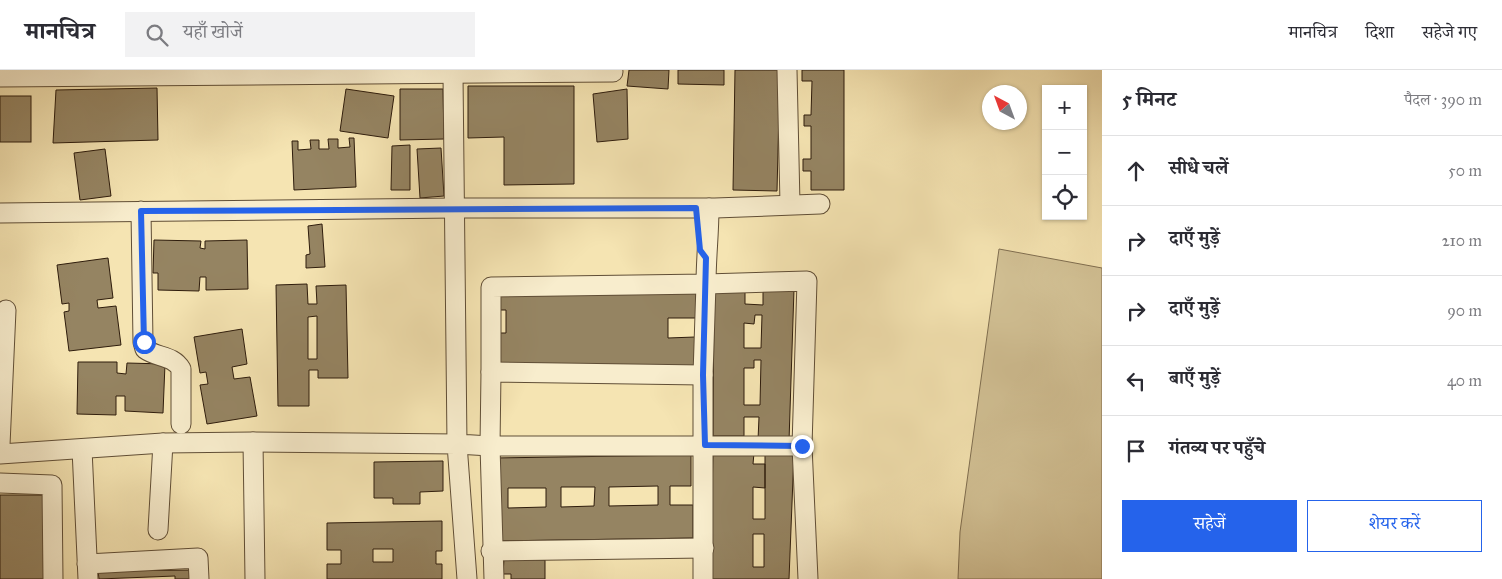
<!DOCTYPE html>
<html lang="hi">
<meta charset="utf-8">
<style>
:root{--surface:#fff;--page:#f2f2f3;--text:#2b2b33;--muted:#7c7c81;--line:#e1e1e2;--accent:#2563eb}
body{margin:0;font-family:"IM FELL Great Primer","Noto Serif Devanagari",serif;background:var(--page);color:var(--text)}
.controls{position:absolute;right:15px;top:15px;display:grid;overflow:hidden;border-radius:0px;box-shadow:0 1px 4px #0004}
.controls button{width:45px;height:45px;display:grid;place-items:center;padding:0;border:0;border-bottom:1px solid var(--line);background:var(--surface);color:var(--text);font:25px sans-serif}
.compass{position:absolute;left:982px;top:15px;width:45px;height:45px;border-radius:50%;background:var(--surface);box-shadow:0 1px 4px #0004;rotate:319deg}
.stop{position:absolute;width:15px;height:15px;margin:-11px;border:4px solid #2563eb;border-radius:50%;background:#fff}
.stop.end{background:#2563eb;border-color:#fff;box-shadow:0 1px 5px #0008}
.list{margin:0;padding:0;list-style:none}
h2{display:flex;justify-content:space-between;align-items:center;height:65px;margin:0;padding:0 20px;font-size:21px}
h2 small{font-size:16px;font-weight:400;color:var(--muted)}
.list li{display:grid;grid-template-columns:32px 1fr auto;gap:15px;align-items:center;box-sizing:border-box;height:70px;padding:0 20px;border-top:1px solid var(--line)}
.list b{display:block;font-size:19px;white-space:nowrap}
.list em{font-size:16px;font-style:normal;color:var(--muted)}
.actions{display:flex;gap:10px;padding:15px 20px}
.actions a{flex:1;padding:11px 0;border:1px solid var(--accent);border-radius:0px;text-align:center;font-size:18px;color:var(--accent)}
.actions .main{background:var(--accent);color:#fff}
.icon{flex:none;width:28px;height:28px;fill:none;stroke:currentColor;stroke-width:2;stroke-linecap:round;stroke-linejoin:round}
.map{position:relative;flex:none;width:1102px;height:509px;overflow:hidden}
header{display:flex;align-items:center;gap:30px;box-sizing:border-box;height:70px;padding:0 25px;background:var(--surface);border-bottom:1px solid var(--line)}
header strong{font-size:24px}
nav{display:flex;gap:28px;margin-inline-start:auto;font-size:18px}
.search{width:350px;height:45px;background:var(--page);display:flex;align-items:center;gap:12px;box-sizing:border-box;padding:0 18px;border-radius:0px;color:var(--muted);font-size:19px}
main{display:flex}
aside{flex:1;background:var(--surface)}
.map>svg:first-child{display:block}
</style>
<header>
<strong>मानचित्र</strong>
<div class="search"><svg class="icon" aria-label="search" viewBox="0 0 24 24"><circle cx="10" cy="10" r="6"/><path d="M15 15l6 6"/></svg>यहाँ खोजें</div>
<nav><a>मानचित्र</a><a>दिशा</a><a>सहेजे गए</a></nav>
</header>
<main>
<div class="map">
<svg width="1102" height="509" viewBox="0 0 1102 509">
<rect width="100%" height="100%" fill="#f5e4b2"/>
<filter id="stains"><feTurbulence type="fractalNoise" baseFrequency=".004" numOctaves="4"/><feColorMatrix values="0 0 0 0 .2 0 0 0 0 .09 0 0 0 0 .02 0 0 0 .5 -.17"/></filter>
<radialGradient id="worn" r=".72"><stop offset=".6" stop-color="#630" stop-opacity="0"/><stop offset="1" stop-color="#630" stop-opacity=".3"/></radialGradient>
<polygon fill="#d3c296" stroke="#806f51" points="999,179 1102,198 1102,509 958,509 960,462"/>
<g fill="#958462" stroke="#2e1c0c" fill-rule="evenodd">
<polygon points="629,0 669,0 668,19 627,16"/>
<polygon points="678,0 724,0 724,15 678,14"/>
<polygon points="735,0 780,0 777,121 733,120"/>
<polygon points="802,0 844,0 844,120 811,120 811,101 803,101 803,89 811,89 811,56 804,56 804,45 811,45 812,11 802,11"/>
<polygon points="468,16 574,16 574,114 504,115 504,67 468,68"/>
<polygon points="157,18 158,70 53,73 56,20"/>
<polygon points="346,19 394,26 388,68 340,61"/>
<polygon points="400,19 443,19 444,69 400,70"/>
<polygon points="627,19 628,69 597,72 593,24"/>
<rect x="0" y="26" width="31" height="46"/>
<polygon points="349,68 354,68 356,117 294,120 292,71 298,71 298,80 311,79 310,70 319,70 319,79 329,79 328,69 338,69 338,78 350,77"/>
<polygon points="410,75 410,120 391,120 392,76"/>
<polygon points="441,78 444,126 420,128 417,79"/>
<polygon points="105,79 111,126 80,130 74,83"/>
<polygon points="322,154 325,197 306,198 306,185 310,184 308,156"/>
<polygon points="154,170 201,171 200,178 205,179 205,171 247,170 248,219 206,220 206,207 200,207 199,221 158,220 158,203 153,203"/>
<polygon points="108,188 113,228 97,230 98,238 116,236 121,275 69,281 64,242 69,241 69,233 62,234 57,195"/>
<path d="M 307,214 L 308,234 L 317,234 L 316,216 L 346,215 L 348,308 L 318,308 L 318,300 L 309,300 L 309,336 L 278,336 L 276,215 ZM 317,246 L 317,289 L 308,289 L 308,247 Z"/>
<path d="M 763,218 L 794,219 L 789,371 L 758,370 L 759,347 L 744,347 L 744,366 L 713,366 L 714,220 L 745,220 L 745,234 L 763,235 ZM 755,245 L 762,245 L 761,278 L 744,278 L 744,253 L 754,254 ZM 754,290 L 761,290 L 760,335 L 744,335 L 744,298 L 754,298 Z"/>
<polygon points="696,220 696,248 668,248 668,268 695,267 695,297 497,300 497,263 506,263 506,240 497,240 496,223"/>
<polygon points="242,259 247,294 232,297 234,309 250,307 257,346 207,354 200,315 208,314 206,302 200,303 194,267"/>
<polygon points="78,292 117,292 117,303 126,304 127,293 165,294 163,343 125,341 125,326 116,326 116,345 77,344"/>
<path d="M 713,382 L 754,383 L 753,394 L 765,394 L 765,418 L 753,417 L 753,449 L 765,449 L 765,383 L 794,383 L 789,509 L 710,509 ZM 753,464 L 764,464 L 764,497 L 753,497 Z"/>
<path d="M 691,385 L 691,416 L 670,416 L 670,435 L 693,435 L 693,468 L 496,471 L 493,388 ZM 658,416 L 658,435 L 609,436 L 609,417 ZM 561,417 L 595,417 L 594,436 L 561,437 ZM 508,418 L 546,418 L 546,437 L 508,438 Z"/>
<polygon points="443,391 443,421 420,422 420,434 393,434 393,428 374,428 374,392"/>
<rect x="0" y="425" width="50" height="84"/>
<path d="M 442,451 L 442,481 L 436,481 L 436,494 L 442,494 L 442,509 L 327,509 L 327,494 L 341,494 L 341,480 L 327,480 L 327,453 ZM 373,479 L 393,479 L 393,492 L 373,492 Z"/>
<polygon points="504,489 545,490 545,509 511,509 511,504 503,504"/>
<polygon points="197,500 197,509 175,509 175,506 99,509 98,501"/>
</g>
<g fill="none" stroke-linecap="round" stroke-linejoin="round">
<g stroke="#604e36" stroke-width="21">
<g id="street">
<polyline points="787,0 790,134"/>
<polyline points="453,5 457,374 490,376 494,509"/>
<polyline points="0,7 613,2"/>
<path d="M 141,141 L 143,272 L 145,279 C 157,288 173,285 181,299 L 181,354"/>
<polyline points="0,143 456,138 715,138 820,134"/>
<path d="M 491,302 L 491,217 L 706,214 C 706,188 709,164 709,138"/>
<polyline points="703,305 491,302 490,376 802,376"/>
<polyline points="253,372 255,509"/>
<polyline points="0,375 6,240"/>
<polyline points="82,379 88,509"/>
<polyline points="0,384 163,373 253,372 457,374 467,509"/>
<polyline points="0,413 52,415 53,509"/>
<polyline points="158,460 163,373"/>
<polyline points="491,481 704,478"/>
<polyline points="87,494 198,488 199,509"/>
<polyline points="703,509 703,305 706,214 807,211 802,376 808,509"/>
</g>
</g>
<use href="#street" stroke="#f8edcd" stroke-width="19"/>
</g>
<g fill="none" stroke-linecap="round" stroke-linejoin="round">
<polyline stroke="#2563eb" stroke-width="6" points="144,272 141,141 696,138 700,180 706,188 703,305 705,375 802,376"/>
</g>
<rect width="100%" height="100%" filter="url(#stains)"/>
<rect width="100%" height="100%" fill="url(#worn)"/>
</svg>
<div class="controls">
<button>+</button>
<button>−</button>
<button><svg class="icon" aria-label="locate" viewBox="0 0 24 24"><circle cx="12" cy="12" r="6"/><path d="M12 2v4M12 18v4M2 12h4M18 12h4"/></svg></button>
</div>
<svg class="compass" viewBox="-18 -18 36 36"><path d="M0-13l5 13h-10z" fill="#e53935"/><path d="M0 13l5-13h-10z" fill="#7c7c81"/></svg>
<div class="stop" style="left:144px;top:272px"></div>
<div class="stop end" style="left:802px;top:376px"></div>
</div>
<aside>
<h2>5 मिनट<small>पैदल · 390 m</small></h2>
<ul class="list">
<li><svg class="icon" aria-label="ahead" viewBox="0 0 24 24"><path d="M12 20V5M6 11l6-6 6 6"/></svg><div><b>सीधे चलें</b></div><em>50 m</em></li>
<li><svg class="icon" aria-label="right" viewBox="0 0 24 24"><path d="M7 20v-9h11M14 6l5 5-5 5"/></svg><div><b>दाएँ मुड़ें</b></div><em>210 m</em></li>
<li><svg class="icon" aria-label="right" viewBox="0 0 24 24"><path d="M7 20v-9h11M14 6l5 5-5 5"/></svg><div><b>दाएँ मुड़ें</b></div><em>90 m</em></li>
<li><svg class="icon" aria-label="left" viewBox="0 0 24 24"><path d="M17 20v-9H6M10 6l-5 5 5 5"/></svg><div><b>बाएँ मुड़ें</b></div><em>40 m</em></li>
<li><svg class="icon" aria-label="arrive" viewBox="0 0 24 24"><path d="M6 21V4h12l-3 4 3 4H6"/></svg><div><b>गंतव्य पर पहुँचे</b></div></li>
</ul>
<div class="actions"><a class="main">सहेजें</a><a>शेयर करें</a></div>
</aside>
</main>
